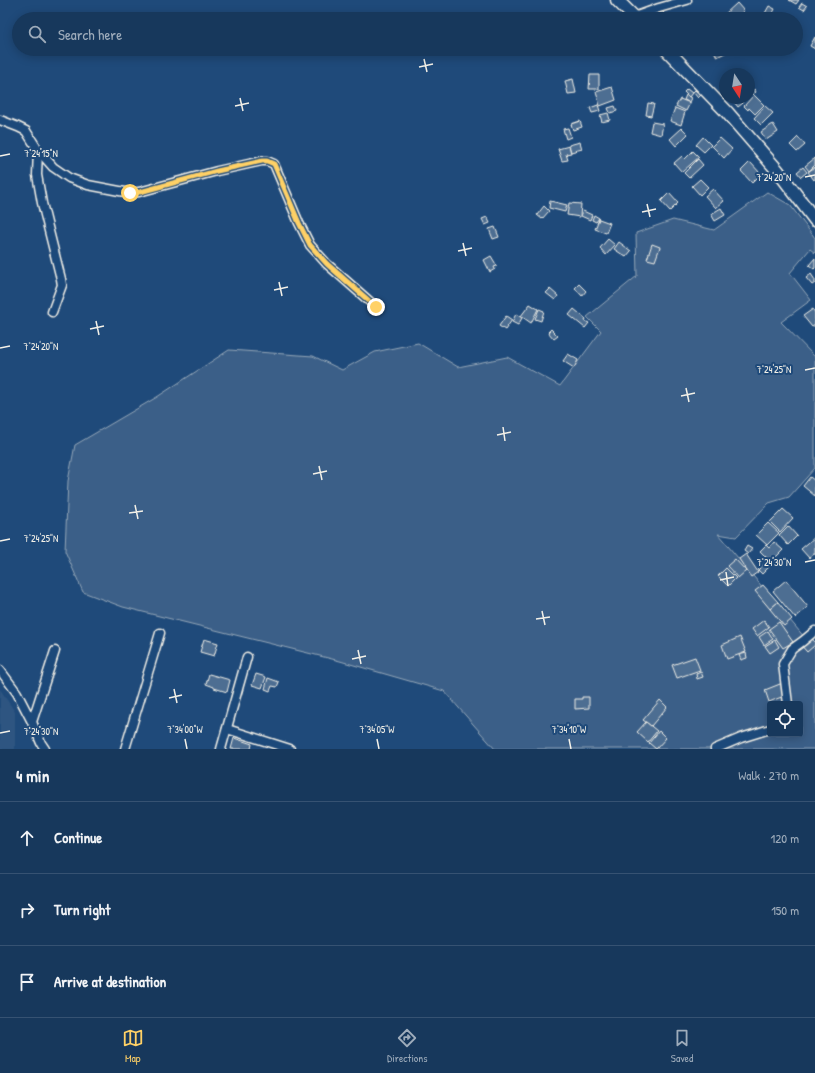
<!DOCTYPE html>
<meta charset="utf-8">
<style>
:root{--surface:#17385c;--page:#203f62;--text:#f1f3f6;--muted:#9eacbb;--line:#365272;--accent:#ffd166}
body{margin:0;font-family:"Patrick Hand",sans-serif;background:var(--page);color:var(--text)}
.controls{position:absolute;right:12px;bottom:12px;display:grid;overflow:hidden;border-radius:4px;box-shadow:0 2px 10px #0003}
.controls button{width:36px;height:36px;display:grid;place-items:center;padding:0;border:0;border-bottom:1px solid var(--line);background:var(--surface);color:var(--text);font:20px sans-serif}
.compass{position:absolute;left:719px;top:68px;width:36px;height:36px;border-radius:50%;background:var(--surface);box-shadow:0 2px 10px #0003;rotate:168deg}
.stop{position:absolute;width:12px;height:12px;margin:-9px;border:3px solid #ffd166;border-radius:50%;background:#fff}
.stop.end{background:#ffd166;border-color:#fff;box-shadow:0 1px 4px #0008}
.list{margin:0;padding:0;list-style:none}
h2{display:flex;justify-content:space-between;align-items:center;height:52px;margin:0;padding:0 16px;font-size:17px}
h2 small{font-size:13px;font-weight:400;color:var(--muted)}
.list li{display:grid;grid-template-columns:26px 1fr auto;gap:12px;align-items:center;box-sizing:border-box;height:72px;padding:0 16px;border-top:1px solid var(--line)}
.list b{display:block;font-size:15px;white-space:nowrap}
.list em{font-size:13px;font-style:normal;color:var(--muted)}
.icon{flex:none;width:22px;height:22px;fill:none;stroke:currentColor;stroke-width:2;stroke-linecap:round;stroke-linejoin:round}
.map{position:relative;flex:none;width:815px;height:749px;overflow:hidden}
.search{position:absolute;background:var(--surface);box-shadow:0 2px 10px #0003;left:12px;right:12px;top:12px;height:44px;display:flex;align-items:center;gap:10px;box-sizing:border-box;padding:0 14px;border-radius:22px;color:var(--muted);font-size:15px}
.sheet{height:268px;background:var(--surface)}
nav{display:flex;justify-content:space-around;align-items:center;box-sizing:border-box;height:56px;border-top:1px solid var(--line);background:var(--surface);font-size:11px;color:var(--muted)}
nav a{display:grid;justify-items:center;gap:2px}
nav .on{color:var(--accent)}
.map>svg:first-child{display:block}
</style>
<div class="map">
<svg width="815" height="749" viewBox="0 0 815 749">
<rect width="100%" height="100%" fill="#1f4a7a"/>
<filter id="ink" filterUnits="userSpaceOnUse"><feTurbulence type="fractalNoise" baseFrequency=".025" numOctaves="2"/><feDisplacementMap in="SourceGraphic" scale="8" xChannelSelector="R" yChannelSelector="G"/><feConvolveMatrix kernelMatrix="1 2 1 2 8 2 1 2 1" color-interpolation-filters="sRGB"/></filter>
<g filter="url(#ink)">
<polygon fill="#2d5581" points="0,689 15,712 15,749 0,749"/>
<path fill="#3a5f88" stroke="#97a8b8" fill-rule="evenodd" d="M 767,192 L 790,205 L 815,238 L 815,253 L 810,249 L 790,273 L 811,300 L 781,322 L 815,357 L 815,468 L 789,497 L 769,503 L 736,537 L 718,534 L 815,650 L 815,749 L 495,749 L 444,691 L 340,661 L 123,607 L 83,592 L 65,551 L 68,481 L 75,445 L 157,397 L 229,350 L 313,356 L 342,370 L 375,352 L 418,343 L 458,367 L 507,357 L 560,386 L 601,331 L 587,317 L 637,276 L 636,233 L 673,220 L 714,230 ZM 770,704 L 800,704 L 800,734 L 770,734 Z"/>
<g fill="#4d6e92" stroke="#f4f1e8">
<polygon points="789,0 799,0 796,4"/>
<polygon points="737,3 744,11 734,19 729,19 725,14"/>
<polygon points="802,3 807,6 804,10 799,7"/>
<polygon points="656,5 664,13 660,18 651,10"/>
<polygon points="769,6 775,9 770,19 764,15"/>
<polygon points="815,37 815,49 810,46"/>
<polygon points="713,49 728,49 729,51 717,57"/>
<polygon points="590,75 599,75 599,89 589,89"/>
<polygon points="573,79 576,93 568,94 565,81"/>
<polygon points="612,87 616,100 600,106 596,92"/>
<polygon points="687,89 692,93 689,97 684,92"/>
<polygon points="754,89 756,92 753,95 750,92"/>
<polygon points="695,90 701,95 698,98 693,92"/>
<polygon points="686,95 691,98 689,102 684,100"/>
<polygon points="754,95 764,105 755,114 749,108 748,110 744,106"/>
<polygon points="739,98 743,103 738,107 734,102"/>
<polygon points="680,99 690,103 686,111 676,106"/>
<polygon points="648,103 654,104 651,116 646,115"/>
<polygon points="598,105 600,111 592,113 590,108"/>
<polygon points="615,106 617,111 610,113 608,108"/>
<polygon points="765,106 773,113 761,125 754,118"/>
<polygon points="675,108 685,112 681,125 670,121"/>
<polygon points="608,113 610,120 602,122 600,115"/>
<polygon points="580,121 582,127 573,130 571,124"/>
<polygon points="652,122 663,124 661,135 650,132"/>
<polygon points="773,124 778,132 766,140 761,132"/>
<polygon points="568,128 571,137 566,139 563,129"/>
<polygon points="682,128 688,134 676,146 670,139"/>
<polygon points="703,137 711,145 704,152 696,145"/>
<polygon points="798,137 805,145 797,152 790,145"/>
<polygon points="720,138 732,149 724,158 712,146"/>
<polygon points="580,142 582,149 571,152 569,145"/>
<polygon points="569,146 571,153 566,154 568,160 562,161 558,149"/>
<polygon points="693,151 699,157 682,172 674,163 682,156 685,159"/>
<polygon points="815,158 815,165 809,171 805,166"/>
<polygon points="698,159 703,165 689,178 684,173"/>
<polygon points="750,162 761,174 752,183 741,171"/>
<polygon points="803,167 807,172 801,177 797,172"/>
<polygon points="815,167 815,179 814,180 808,172"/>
<polygon points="700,179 708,187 700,195 692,186"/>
<polygon points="713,189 724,201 716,208 705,196"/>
<polygon points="669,193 678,203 670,211 661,201"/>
<polygon points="550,201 567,205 565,212 549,208"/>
<polygon points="569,203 581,204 580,217 567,215"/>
<polygon points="544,206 549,211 542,219 537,215"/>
<polygon points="721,208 725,215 715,221 711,214"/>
<polygon points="583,211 592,215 590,220 581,216"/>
<polygon points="594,215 599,218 596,222 592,220"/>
<polygon points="487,217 490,223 485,225 482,219"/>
<polygon points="599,219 610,223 606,233 595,229"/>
<polygon points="495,227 499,237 493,239 489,229"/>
<polygon points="608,239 615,245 606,255 600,248"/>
<polygon points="619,242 631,251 626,257 614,249"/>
<polygon points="652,244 660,247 655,261 647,259"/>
<polygon points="491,256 497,266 494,267 495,269 490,272 484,260"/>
<polygon points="815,258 815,268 814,269 809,265"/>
<polygon points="811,274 815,280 815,283 812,285 806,278"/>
<polygon points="579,284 586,291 582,296 575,288"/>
<polygon points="550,289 558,296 555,300 546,293"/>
<polygon points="530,304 538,309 531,323 521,316"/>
<polygon points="539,309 544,311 541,321 535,319"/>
<polygon points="574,309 586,319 585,321 589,323 585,328 569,315"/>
<polygon points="813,309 815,313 815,325 812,327 803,316"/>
<polygon points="516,314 522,318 518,325 512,322"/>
<polygon points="506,316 512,320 505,330 499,326"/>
<polygon points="551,329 558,336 554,339 548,332"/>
<polygon points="568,354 578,360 574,368 563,361"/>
<polygon points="810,477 815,481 815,496 803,486"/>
<polygon points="783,509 793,518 780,532 770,522"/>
<polygon points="768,523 779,533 767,545 756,535"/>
<polygon points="788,526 797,536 788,545 779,535"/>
<polygon points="815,537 815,553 809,558 801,549"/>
<polygon points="774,542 783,550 771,562 760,551 766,545 769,548"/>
<polygon points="747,546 752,549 748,554 744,551"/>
<polygon points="746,554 758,572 751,577 739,559"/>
<polygon points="735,559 746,571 738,578 727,566"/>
<polygon points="765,563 769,567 762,574 758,570"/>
<polygon points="726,568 736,578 728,586 718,576"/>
<polygon points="786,580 808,607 795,618 773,591"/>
<polygon points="763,585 778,602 770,609 755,591"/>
<polygon points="778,602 792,619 784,626 770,609"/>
<polygon points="764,620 769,627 757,636 752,629"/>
<polygon points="779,622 793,642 783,648 769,629"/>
<polygon points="768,631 773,639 764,645 759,637"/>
<polygon points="809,635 815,642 815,645 807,652 799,643"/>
<polygon points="740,637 746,652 727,659 722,645"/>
<polygon points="204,639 218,643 214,656 200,652"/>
<polygon points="775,640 779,647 770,653 765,646"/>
<polygon points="746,653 747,658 741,660 739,655"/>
<polygon points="695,657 700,670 677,678 672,665"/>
<polygon points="701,672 703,677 697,679 696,674"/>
<polygon points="209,674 230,680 227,692 214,688 214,687 206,684"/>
<polygon points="256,674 266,677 262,688 252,685"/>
<polygon points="268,678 279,682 277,687 272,686 270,691 265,689"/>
<polygon points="785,682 789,694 769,702 765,690"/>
<polygon points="582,697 589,697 589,708 575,709 575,699 582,699"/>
<polygon points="660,700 667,707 651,726 643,720"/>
<polygon points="646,722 657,731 648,742 637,732"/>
<polygon points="659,731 666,738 656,749 649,743"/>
<polygon points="234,738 252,744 251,749 231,749"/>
</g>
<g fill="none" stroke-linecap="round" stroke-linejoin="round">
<g stroke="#f4f1e8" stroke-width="11">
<g id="minor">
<polyline points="634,17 659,8 687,0"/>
<polyline points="0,120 18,127 26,131 38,150 53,167 69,178 88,185 130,193 139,192 217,171 262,161 267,161 274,164 299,223 310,245 327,264 376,307"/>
<polyline points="38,150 37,175 42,203 61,279 62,285 52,312"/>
<polyline points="0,670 17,693 32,722 41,743 45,749"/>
<polyline points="788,704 783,664 792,649 803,641 815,631"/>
<polyline points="32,722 55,651"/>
<polyline points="227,729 290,749"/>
<polyline points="125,749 160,633"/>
<polyline points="221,749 247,657"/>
<polyline points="715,749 741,738 770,729"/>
</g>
</g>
<g stroke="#f4f1e8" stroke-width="15">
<g id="primary">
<polyline points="617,0 636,19"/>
<polyline points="666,49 726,111 778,171 815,220"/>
</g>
</g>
<use href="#minor" stroke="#1f4a7a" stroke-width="8"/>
<use href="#primary" stroke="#1f4a7a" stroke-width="12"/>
</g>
</g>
<g fill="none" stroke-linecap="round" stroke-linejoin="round" filter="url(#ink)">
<polyline stroke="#ffd166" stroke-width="5" points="130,193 140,192 217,171 262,161 267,161 274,164 299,223 310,245 327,264 376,307"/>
</g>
<path fill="none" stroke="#f4f1e8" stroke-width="1.5" d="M 424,59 L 427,72M 419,67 L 433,64M 240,98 L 243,111M 235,106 L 249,103M 0,156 L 10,154M 805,177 L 815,175M 647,204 L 650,217M 642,212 L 656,209M 463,243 L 466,256M 458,251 L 472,248M 279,282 L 282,296M 274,290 L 288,287M 96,321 L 99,335M 90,329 L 104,326M 0,348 L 10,346M 805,370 L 815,368M 686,388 L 689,402M 681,396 L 695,393M 503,427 L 505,441M 497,435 L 511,432M 319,466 L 322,480M 313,474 L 327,471M 135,505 L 138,519M 129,513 L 143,511M 0,541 L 10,539M 805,562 L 815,560M 726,572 L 728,586M 720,580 L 734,577M 542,611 L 545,625M 536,619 L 550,617M 358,650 L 361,664M 352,659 L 366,656M 174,689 L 177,703M 169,698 L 182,695M 0,733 L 10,731M 185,739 L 187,749M 377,739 L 379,749M 569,739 L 571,749"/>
<g font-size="10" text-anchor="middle" fill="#f4f1e8" stroke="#1f4a7a" stroke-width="4" stroke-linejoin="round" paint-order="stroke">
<text x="41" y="157">7°24'15"N</text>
<text x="774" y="181">7°24'20"N</text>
<text x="41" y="350">7°24'20"N</text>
<text x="774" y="373">7°24'25"N</text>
<text x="41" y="542">7°24'25"N</text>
<text x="774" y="566">7°24'30"N</text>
<text x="185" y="733">7°34'00"W</text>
<text x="377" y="733">7°34'05"W</text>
<text x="569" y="733">7°34'10"W</text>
<text x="41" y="735">7°24'30"N</text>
</g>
</svg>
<div class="controls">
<button><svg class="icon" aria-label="locate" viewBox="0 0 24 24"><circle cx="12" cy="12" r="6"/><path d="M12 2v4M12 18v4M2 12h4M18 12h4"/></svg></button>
</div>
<svg class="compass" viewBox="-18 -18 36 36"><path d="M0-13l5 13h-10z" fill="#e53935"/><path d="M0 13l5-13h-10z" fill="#9eacbb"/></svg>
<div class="stop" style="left:130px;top:193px"></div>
<div class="stop end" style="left:376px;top:307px"></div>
<div class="search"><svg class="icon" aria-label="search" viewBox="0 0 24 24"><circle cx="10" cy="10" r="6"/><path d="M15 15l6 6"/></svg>Search here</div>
</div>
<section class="sheet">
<h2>4 min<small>Walk · 270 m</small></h2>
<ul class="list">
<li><svg class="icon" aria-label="ahead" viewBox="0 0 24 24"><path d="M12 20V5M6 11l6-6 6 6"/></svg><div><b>Continue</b></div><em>120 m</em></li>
<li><svg class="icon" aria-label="right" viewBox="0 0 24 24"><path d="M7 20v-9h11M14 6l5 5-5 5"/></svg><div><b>Turn right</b></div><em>150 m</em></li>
<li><svg class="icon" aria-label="arrive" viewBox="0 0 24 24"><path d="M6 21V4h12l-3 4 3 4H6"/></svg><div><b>Arrive at destination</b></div></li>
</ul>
</section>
<nav>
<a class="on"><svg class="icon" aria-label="map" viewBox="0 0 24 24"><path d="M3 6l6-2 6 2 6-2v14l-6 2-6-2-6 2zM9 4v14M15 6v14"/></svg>Map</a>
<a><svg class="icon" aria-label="directions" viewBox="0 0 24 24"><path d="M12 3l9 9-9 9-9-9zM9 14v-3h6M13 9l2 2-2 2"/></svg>Directions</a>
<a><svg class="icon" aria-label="saved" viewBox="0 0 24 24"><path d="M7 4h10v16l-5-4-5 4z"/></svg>Saved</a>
</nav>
